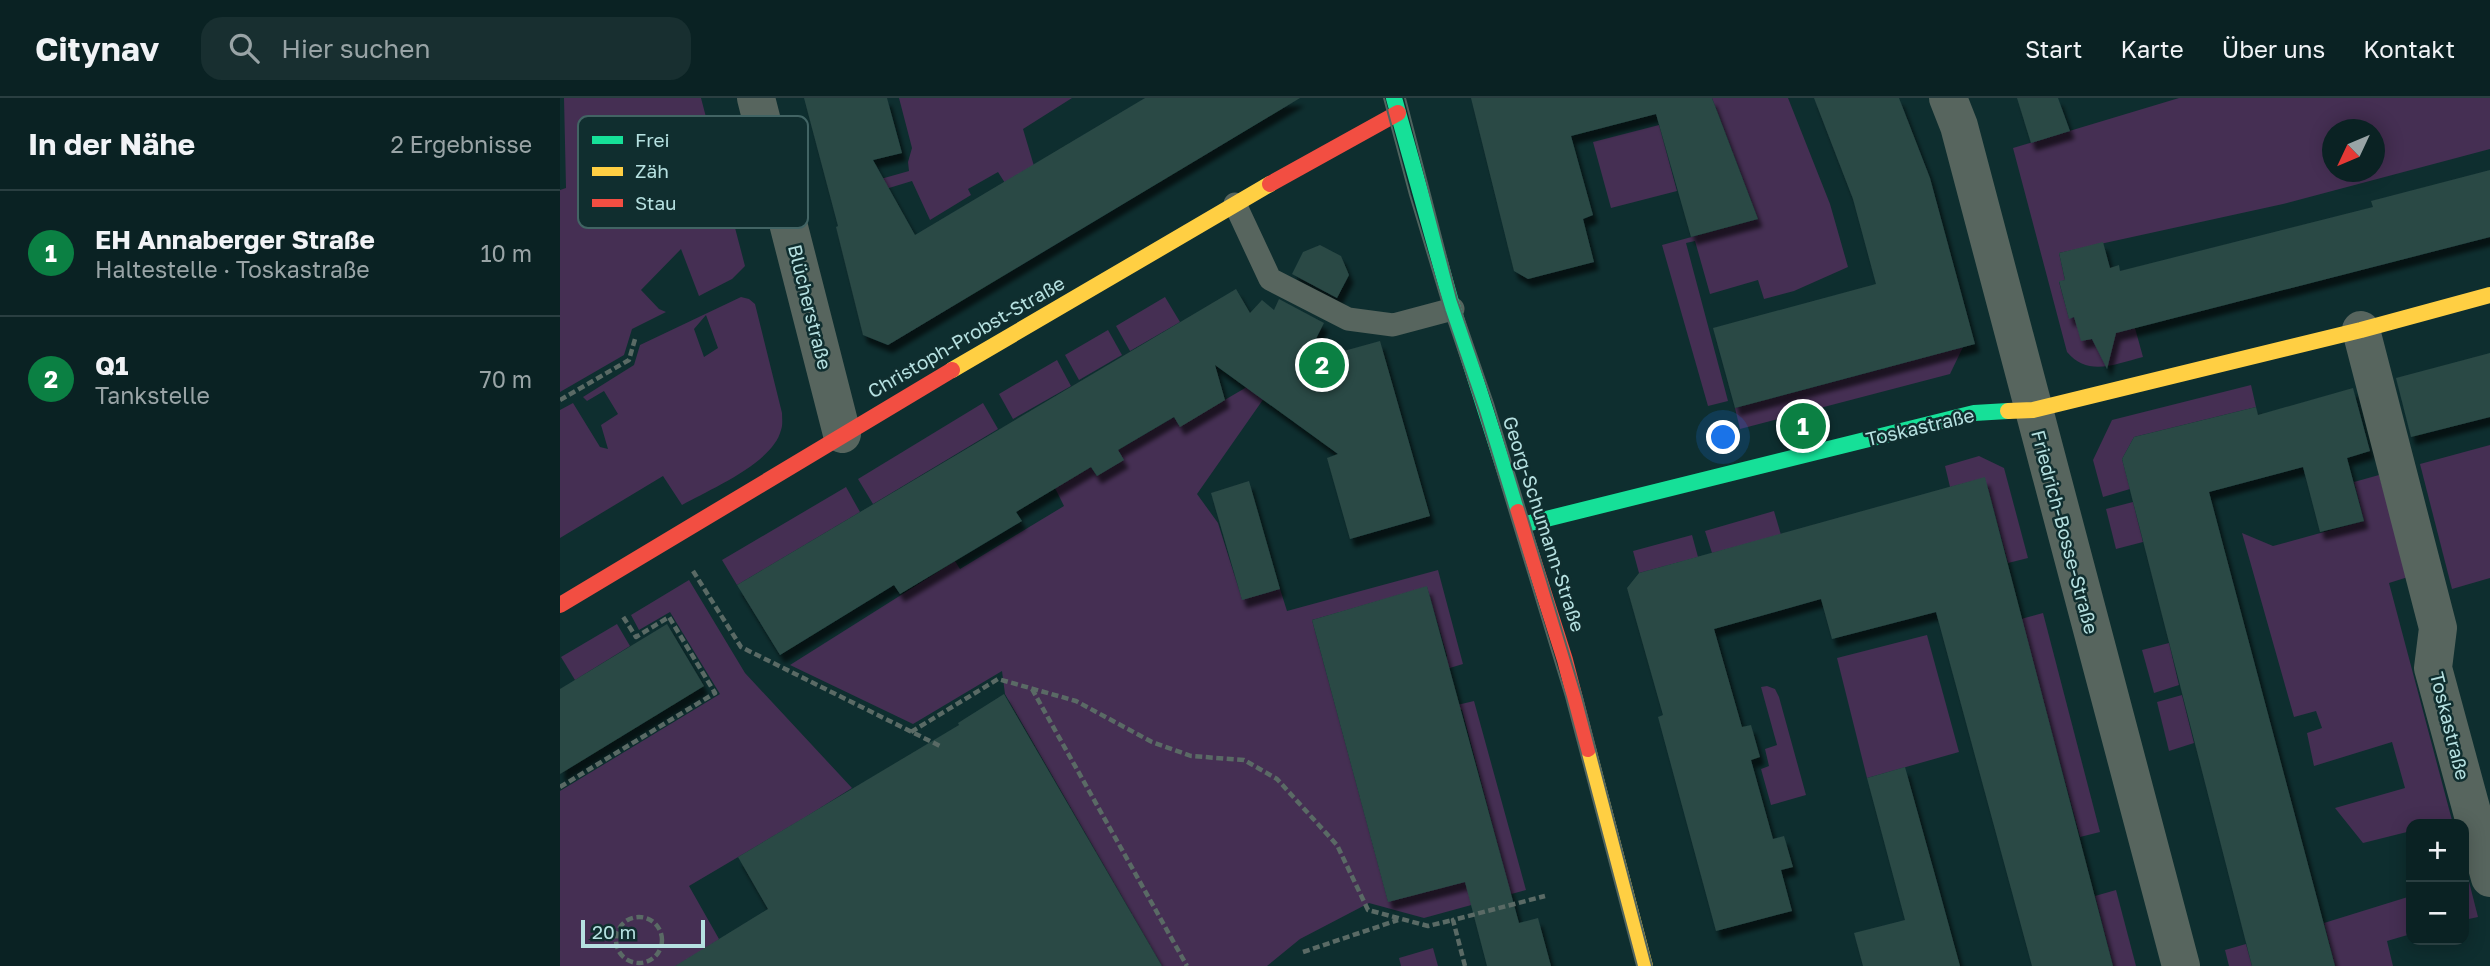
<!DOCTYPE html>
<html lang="de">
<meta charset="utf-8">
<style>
:root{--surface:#0a2223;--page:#182f30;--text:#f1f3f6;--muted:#99a4a6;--line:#2a3f41;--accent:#0b8043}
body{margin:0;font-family:"Golos Text",sans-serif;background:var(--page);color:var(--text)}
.controls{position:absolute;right:21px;bottom:21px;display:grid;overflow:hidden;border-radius:14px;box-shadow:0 4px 18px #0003}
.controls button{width:63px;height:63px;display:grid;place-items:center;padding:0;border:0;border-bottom:2px solid var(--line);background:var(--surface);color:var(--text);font:35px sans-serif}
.compass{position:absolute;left:1762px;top:21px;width:63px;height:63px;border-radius:50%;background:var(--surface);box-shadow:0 4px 18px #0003;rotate:226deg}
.scale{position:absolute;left:21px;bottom:18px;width:124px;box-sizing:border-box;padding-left:7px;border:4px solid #b6e1e1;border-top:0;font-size:19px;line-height:24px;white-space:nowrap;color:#b6e1e1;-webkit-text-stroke:5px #102e2f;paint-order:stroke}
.you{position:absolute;left:1164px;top:340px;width:24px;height:24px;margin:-18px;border:5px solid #fff;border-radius:50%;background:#1a73e8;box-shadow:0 0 0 10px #1a73e833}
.badge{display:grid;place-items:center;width:46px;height:46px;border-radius:50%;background:var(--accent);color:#fff;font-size:23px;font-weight:700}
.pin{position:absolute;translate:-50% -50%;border:4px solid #fff;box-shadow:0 2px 7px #0006}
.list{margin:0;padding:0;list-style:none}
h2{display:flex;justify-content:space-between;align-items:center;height:91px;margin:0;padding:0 28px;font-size:30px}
h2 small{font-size:23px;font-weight:400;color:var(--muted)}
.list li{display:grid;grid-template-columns:46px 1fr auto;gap:21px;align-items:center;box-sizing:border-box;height:126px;padding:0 28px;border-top:2px solid var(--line)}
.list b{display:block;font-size:26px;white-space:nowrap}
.list p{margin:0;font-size:23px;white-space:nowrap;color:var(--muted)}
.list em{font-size:23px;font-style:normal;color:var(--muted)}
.icon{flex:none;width:38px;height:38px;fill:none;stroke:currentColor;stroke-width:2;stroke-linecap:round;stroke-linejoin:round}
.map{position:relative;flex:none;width:1930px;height:868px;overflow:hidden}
header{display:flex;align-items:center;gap:42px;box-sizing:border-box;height:98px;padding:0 35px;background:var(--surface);border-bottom:2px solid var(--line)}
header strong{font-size:33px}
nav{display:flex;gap:38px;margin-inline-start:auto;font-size:24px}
.search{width:490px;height:63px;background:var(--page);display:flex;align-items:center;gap:18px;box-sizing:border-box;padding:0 24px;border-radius:21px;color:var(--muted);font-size:26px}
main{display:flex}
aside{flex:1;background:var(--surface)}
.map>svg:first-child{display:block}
</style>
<header>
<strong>Citynav</strong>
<div class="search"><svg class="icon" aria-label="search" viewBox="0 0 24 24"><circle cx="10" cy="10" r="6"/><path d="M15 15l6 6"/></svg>Hier suchen</div>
<nav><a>Start</a><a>Karte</a><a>Über uns</a><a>Kontakt</a></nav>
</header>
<main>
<aside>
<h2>In der Nähe<small>2 Ergebnisse</small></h2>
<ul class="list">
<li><span class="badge">1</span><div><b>EH Annaberger Straße</b><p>Haltestelle · Toskastraße</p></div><em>10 m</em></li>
<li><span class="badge">2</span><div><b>Q1</b><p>Tankstelle</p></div><em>70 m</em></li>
</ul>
</aside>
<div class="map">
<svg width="1930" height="868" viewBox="0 0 1930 868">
<defs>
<filter id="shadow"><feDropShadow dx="4.5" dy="8" stdDeviation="2" flood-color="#0009"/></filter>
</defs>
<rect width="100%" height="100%" fill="#0e2e2f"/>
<g fill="#452f53" fill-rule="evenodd">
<polygon points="4,0 141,0 185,168 172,181 139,198 121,151 81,192 99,211 106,214 72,231 64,257 0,294 0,92 6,90"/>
<polygon points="339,0 512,0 463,31 474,68 445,85 438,74 408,91 411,97 370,122 352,83 306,97 303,86 349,73 348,64 352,50"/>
<polygon points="1152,0 1228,0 1270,106 1288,169 1234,193 1204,201 1198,182 1150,196 1135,143 1126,145 1168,303 1148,308 1102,147 1198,121"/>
<path d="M 1619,0 L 1930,0 L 1930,51 L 1723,106 L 1499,155 L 1505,182 L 1499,184 L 1509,220 L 1514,219 L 1556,234 L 1575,230 L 1583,259 C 1555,266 1528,279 1507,254 L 1453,50 ZM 1772,32 L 1814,32 L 1814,74 L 1772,74 Z"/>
<polygon points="1099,27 1117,93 1051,110 1033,44"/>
<path d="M 181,199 L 189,201 L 195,206 L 222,315 C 222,320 223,327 221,332 C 213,365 150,391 122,407 L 103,378 L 0,440 L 0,312 L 13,305 L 40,349 L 48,351 L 41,327 L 58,316 L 44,293 L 27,303 L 23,299 L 74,267 L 80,247 ZM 146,217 L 158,250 L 144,259 L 134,231 Z"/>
<polygon points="605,199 620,224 570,253 556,228"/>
<polygon points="548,232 562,257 519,282 505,257"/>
<polygon points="1403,249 1390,276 1180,331 1175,310"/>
<polygon points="497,262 511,288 453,321 439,296"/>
<polygon points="723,273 637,396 658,425 682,501 720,491 727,513 878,472 903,566 883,572 887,558 867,489 752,522 828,803 944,771 902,612 893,608 914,603 966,792 864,820 809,805 740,841 707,868 602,868 445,596 442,573 353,626 230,567 395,463 400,471 504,408 495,390 531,369 537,378 558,352 614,319 620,328 704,279"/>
<polygon points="1691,287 1696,309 1574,339 1562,361 1570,391 1543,399 1533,362 1552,322"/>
<polygon points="423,305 438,331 313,406 298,381"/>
<polygon points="1930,347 1930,480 1892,491 1860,366"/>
<polygon points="1419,358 1444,370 1468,460 1448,465 1427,387 1417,382 1390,389 1385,368"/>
<polygon points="1819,377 1848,479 1829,485 1893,726 1851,726 1851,733 1803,745 1775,710 1845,690 1832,644 1754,668 1747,635 1762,630 1756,613 1734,619 1682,435 1713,448 1804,423 1794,384"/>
<polygon points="286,389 300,414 177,487 162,462"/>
<polygon points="1573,404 1583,444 1556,451 1546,411"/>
<polygon points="1214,413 1221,437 1152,455 1145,433"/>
<polygon points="1132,437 1138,459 1079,475 1073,453"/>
<polygon points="129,482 185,575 292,690 244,720 129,788 159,841 124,868 0,868 0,693 160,596 110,514 79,532 71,517"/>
<polygon points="1483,515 1540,734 1520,739 1461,521"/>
<polygon points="57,526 70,548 15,582 1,559"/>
<polygon points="1367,537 1399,654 1307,680 1277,560"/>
<polygon points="1609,545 1619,587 1594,595 1582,552"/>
<polygon points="1207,588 1215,591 1219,599 1246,697 1211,707 1201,671 1209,668 1205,651 1217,647 1201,589"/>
<polygon points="1622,597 1634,645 1609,653 1597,604"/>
<polygon points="1904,764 1918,819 1904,822"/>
<polygon points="1556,792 1576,868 1553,868 1535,798"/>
<polygon points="1851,798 1851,836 1827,843 1833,868 1775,868 1764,825"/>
<polygon points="1686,846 1692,868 1669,868 1665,852"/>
<polygon points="873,850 878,868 841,868 839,860"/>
</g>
<g fill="#2a4845" filter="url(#shadow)">
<polygon points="244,0 327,0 342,55 313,62 355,137 585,0 740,0 328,247 303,237 276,129 278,128"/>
<polygon points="911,0 1152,0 1198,121 1131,139 1096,16 1011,38 1033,117 1023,121 1034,164 968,181 954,173"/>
<polygon points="1254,0 1339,0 1370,80 1415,246 1175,310 1153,230 1316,186 1293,101"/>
<polygon points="1457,0 1498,0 1510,33 1471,45"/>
<polygon points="1930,72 1930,139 1556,235 1547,271 1532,241 1521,243 1514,219 1509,221 1499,183 1505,182 1499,155 1543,144 1550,170 1559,167 1560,173 1813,109 1811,103"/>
<polygon points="760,147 781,158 789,177 777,200 732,176 743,154"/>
<polygon points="676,191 690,215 702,202 714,212 719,201 764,225 744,264 820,243 870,418 790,441 767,360 778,356 655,267 665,302 620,329 614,319 558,352 564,362 537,378 531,369 456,414 462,423 340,496 334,487 220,557 177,487"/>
<polygon points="1930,255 1930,319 1851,339 1836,280"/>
<polygon points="1793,290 1810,353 1787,360 1804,423 1760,434 1743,369 1649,394 1775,868 1692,868 1562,361 1574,339 1696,309 1698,317"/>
<polygon points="1425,379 1553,868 1472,868 1376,514 1272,541 1261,501 1154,531 1182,629 1191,627 1200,659 1191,662 1213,741 1224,738 1233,769 1221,772 1232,813 1156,833 1098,619 1103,617 1067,490 1079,475"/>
<polygon points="689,383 720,491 682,502 651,395"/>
<polygon points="867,488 959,825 978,820 991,868 927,868 905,784 828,804 752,522"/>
<polygon points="107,526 144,588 0,676 0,591"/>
<polygon points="444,596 602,868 115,868 208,811 178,759 399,627 398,625"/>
<polygon points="1345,669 1380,795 1400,868 1303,868 1294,835 1345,822 1307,680"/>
</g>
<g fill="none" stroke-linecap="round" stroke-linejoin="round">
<g stroke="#5a6a65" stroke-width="4.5" stroke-dasharray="7 3.5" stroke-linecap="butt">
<polyline points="0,302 69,262 75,241"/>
<polyline points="133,473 181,549 380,648"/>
<polyline points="472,591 627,868"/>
<polyline points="351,634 438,581 516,603 592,644 631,658 684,662 717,681 777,747 808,812 868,828 893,822"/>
<polyline points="0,689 155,595 109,519 76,539 62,517"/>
<circle cx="79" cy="842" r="23"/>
<polyline points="743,854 838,822"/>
<polyline points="905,868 893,822 985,798"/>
</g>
<polyline stroke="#57655e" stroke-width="23" points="675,106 710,181 788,221 833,227 893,211"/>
<g stroke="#57655e" stroke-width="38">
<polyline points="196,0 282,336"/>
<polyline points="1388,0 1399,28 1621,868"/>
<polyline points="1801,232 1878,530 1873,570 1930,780"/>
</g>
<g stroke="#16e098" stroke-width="16">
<polyline points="834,0 893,211 958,414"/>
<polyline points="962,427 1414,315 1448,313"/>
</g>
<g stroke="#ffcf43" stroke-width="16">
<polyline points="392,272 710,86"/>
<polyline points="1448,313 1473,312 1801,232 1930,197"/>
<polyline points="1028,651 1085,868"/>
</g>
<g stroke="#f24e42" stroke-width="16">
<polyline points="710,86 838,15"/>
<polyline points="958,414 1005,562 1028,651"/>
<polyline points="0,507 392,272"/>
</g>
<g stroke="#50645f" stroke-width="2">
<polyline points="824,0 850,97 885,213 919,313 1006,599 1077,868"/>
<polyline points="845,0 897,201 933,305 1022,599 1092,868"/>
</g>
</g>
<g text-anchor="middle" stroke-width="5" stroke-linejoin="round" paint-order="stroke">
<g font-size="19" fill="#b6e1e1" stroke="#102e2f">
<text transform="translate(250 209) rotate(76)" y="7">Blücherstraße</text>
<text transform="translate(406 239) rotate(-30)" y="7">Christoph-Probst-Straße</text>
<text transform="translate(1360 329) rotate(-13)" y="7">Toskastraße</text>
<text transform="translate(984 426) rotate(72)" y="7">Georg-Schumann-Straße</text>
<text transform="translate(1505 434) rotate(75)" y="7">Friedrich-Bosse-Straße</text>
<text transform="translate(1890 628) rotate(76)" y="7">Toskastraße</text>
</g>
</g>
<rect x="18" y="18" width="230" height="112" rx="10" fill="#102e2f" stroke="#426464" stroke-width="2"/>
<rect x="32" y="38" width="31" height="8" fill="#16e098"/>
<rect x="32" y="69" width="31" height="9" fill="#ffcf43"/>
<rect x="32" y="101" width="31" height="8" fill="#f24e42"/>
<g font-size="19" fill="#b6e1e1">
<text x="75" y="49">Frei</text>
<text x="75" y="80">Zäh</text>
<text x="75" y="112">Stau</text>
</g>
</svg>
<div class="controls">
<button>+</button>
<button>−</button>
</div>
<svg class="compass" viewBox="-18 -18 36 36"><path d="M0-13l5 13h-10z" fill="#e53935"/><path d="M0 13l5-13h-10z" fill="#99a4a6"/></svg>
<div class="scale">20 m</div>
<div class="you"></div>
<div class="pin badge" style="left:1243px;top:328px">1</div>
<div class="pin badge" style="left:762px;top:267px">2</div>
</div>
</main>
